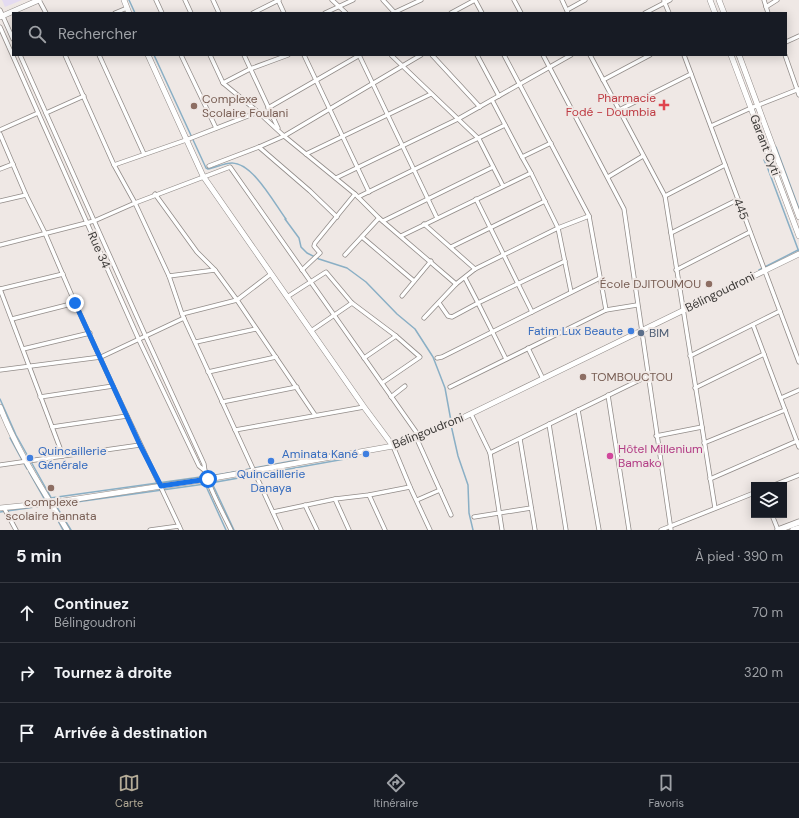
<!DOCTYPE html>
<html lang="fr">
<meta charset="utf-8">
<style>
:root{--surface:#171b24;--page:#242831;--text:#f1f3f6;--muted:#9ea1a6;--line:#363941;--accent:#b4ab97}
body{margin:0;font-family:"DM Sans",sans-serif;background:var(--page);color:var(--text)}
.controls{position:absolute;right:12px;bottom:12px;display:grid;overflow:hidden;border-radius:0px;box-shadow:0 2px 10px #0003}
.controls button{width:36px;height:36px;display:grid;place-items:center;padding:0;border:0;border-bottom:1px solid var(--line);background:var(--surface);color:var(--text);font:20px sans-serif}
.stop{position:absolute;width:12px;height:12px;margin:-9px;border:3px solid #1a73e8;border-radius:50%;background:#fff}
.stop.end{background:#1a73e8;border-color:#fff;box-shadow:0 1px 4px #0008}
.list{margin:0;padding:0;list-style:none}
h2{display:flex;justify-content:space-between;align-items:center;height:52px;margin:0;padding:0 16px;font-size:17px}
h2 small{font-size:13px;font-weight:400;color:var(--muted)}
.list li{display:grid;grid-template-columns:26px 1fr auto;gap:12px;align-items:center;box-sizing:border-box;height:60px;padding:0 16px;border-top:1px solid var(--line)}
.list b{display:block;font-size:15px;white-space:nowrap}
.list p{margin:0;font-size:13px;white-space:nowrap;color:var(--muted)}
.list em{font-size:13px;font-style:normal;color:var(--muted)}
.icon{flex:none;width:22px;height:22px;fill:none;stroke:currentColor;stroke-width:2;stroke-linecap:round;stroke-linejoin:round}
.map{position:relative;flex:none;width:799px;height:530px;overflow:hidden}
.search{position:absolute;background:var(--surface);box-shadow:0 2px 10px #0003;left:12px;right:12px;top:12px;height:44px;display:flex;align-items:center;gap:10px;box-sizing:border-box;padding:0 14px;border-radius:0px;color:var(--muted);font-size:15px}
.sheet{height:232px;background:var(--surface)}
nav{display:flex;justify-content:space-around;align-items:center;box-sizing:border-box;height:56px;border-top:1px solid var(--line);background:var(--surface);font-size:11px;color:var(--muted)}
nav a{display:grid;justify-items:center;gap:2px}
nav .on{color:var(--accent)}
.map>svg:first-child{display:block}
</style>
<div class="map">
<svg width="799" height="530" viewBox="0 0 799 530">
<rect width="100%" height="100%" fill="#efe8e5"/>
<polygon fill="#e4dbf1" points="2,0 22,0 5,7"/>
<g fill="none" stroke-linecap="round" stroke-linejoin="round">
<g stroke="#8aafc5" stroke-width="1.5">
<polyline points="129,0 135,13"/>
<path d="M 154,55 L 206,168 L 208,169 C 215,168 224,163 232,163 C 253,163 274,203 286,219"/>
<polyline points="776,147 799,209"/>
<polyline points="764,160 768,169 799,252"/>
<polyline points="285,219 299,238 301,247 307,253 319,259 347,268 366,282 397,314 415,329 433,357 445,388 451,421"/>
<polyline points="759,270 798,250"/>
<polyline points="0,399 16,435 53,501"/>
<polyline points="451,425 458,456 468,485 469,513 473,530"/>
<polyline points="10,438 27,469"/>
<polyline points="254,468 346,451"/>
<polyline points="29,472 46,502"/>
<polyline points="212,483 234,530"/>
<polyline points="205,484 226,530"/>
<polyline points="50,498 222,474 255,468"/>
<polyline points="55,504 71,530"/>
<polyline points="55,505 205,484 356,457"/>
<polyline points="0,512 42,506"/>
<polyline points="57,519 63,530"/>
</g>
<g stroke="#928c89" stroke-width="5">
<g id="street">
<polyline points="39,0 46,13"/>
<polyline points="156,0 162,13"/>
<polyline points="185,0 191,13"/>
<polyline points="213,0 219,13"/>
<polyline points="278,0 284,13"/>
<polyline points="332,0 346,13"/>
<polyline points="383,0 395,13"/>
<polyline points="475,0 482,13"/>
<polyline points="514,0 521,13"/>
<polyline points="562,0 568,13"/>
<polyline points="764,0 768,13"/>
<polyline points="664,1 669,13"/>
<polyline points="766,7 777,0"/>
<polyline points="0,10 13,39"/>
<polyline points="567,10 585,0"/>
<polyline points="115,13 127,8"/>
<polyline points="253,13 279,0"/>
<polyline points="325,13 353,0"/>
<polyline points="393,13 421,0"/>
<polyline points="451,13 475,0"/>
<polyline points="645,13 670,0"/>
<polyline points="0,27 139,340 199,466 204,470"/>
<polyline points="786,42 799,36"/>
<path d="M 20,55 L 146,337 L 204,464 C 205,481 223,513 231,530"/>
<polyline points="65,55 114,165 135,203 169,276 182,314 281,530"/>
<polyline points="99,55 144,154"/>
<polyline points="181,55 216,128"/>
<polyline points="210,55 223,83 258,112 284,136 355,194 379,218 456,284"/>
<polyline points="244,55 278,128"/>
<polyline points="304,55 369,192"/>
<polyline points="359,55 437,218"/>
<polyline points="391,55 479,139 503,186"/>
<polyline points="432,55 480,107"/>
<polyline points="477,55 499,96"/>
<polyline points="504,55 589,216 606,310"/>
<polyline points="543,55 624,209 671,530"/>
<polyline points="590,55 665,196 715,508"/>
<polyline points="684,55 799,362"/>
<polyline points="785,55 799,95"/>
<polyline points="603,80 650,55"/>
<polyline points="223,83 250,69 288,55"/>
<polyline points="492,100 522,157 531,173 558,228 571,292"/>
<polyline points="268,108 360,55"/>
<polyline points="619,110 691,74"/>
<polyline points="46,113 84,96"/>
<polyline points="711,126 751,108 799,89"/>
<polyline points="0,130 38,113"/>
<polyline points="0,134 26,195 45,233 75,303 113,386 181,530"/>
<polyline points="259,147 310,191 337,217"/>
<polyline points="306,154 431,94"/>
<polyline points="522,157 551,143"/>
<polyline points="114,165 186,140 258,112"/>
<polyline points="209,166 259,147 284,136 421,55"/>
<polyline points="0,169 13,164"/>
<polyline points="608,177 643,156"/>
<polyline points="336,178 458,119 571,55"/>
<polyline points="155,194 197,252 215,270 237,300 315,415"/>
<polyline points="665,196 725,165"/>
<polyline points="358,197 505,125"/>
<polyline points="476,199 532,312"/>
<polyline points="0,201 26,195"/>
<polyline points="383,221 493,167"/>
<polyline points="424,224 475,269"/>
<polyline points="671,233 737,200"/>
<polyline points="401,236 531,173"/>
<polyline points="362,237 414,281"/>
<polyline points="0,245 94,221 135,203 230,167 419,436"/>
<polyline points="451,247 545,201"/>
<polyline points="345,255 379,218"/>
<polyline points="302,270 320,253 314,246 315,243 355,194"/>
<polyline points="676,270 750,232"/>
<polyline points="169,276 215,270"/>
<polyline points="465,278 478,303 506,359"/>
<polyline points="0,289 63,456"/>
<polyline points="0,289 63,274"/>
<polyline points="402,296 431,261"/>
<polyline points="287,297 326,272 352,303 396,336 420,357 382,383"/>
<polyline points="439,303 448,316 452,317 478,303 565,261"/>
<polyline points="182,314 237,300 271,274"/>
<polyline points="424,318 456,284 475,269 558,228 589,216"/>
<polyline points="12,319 75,303"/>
<polyline points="753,325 799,447"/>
<polyline points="311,331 352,303"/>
<polyline points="196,342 256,329"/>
<polyline points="528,348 543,379"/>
<polyline points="23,349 90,333"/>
<polyline points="690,356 780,311"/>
<polyline points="364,358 396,336"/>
<polyline points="437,358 442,357 600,278"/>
<polyline points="0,370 101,357 184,318"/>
<polyline points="208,372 276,357"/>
<polyline points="450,387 606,310 637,305"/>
<polyline points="695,388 764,354"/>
<polyline points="608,395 629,530"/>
<polyline points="40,397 113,386"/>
<polyline points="391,397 405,386"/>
<polyline points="781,398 799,390"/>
<polyline points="222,402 297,387"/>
<polyline points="578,410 599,530"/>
<polyline points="471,414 490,453 502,530"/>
<polyline points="549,424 566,530"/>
<polyline points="52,427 127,416"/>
<polyline points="235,430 364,407"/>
<polyline points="656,436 702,427"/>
<polyline points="416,437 451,515"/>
<polyline points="520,439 535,530"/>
<polyline points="704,443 785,410"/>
<polyline points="393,446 410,487 430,530"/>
<polyline points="490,453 648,376"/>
<polyline points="0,465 140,445"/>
<polyline points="710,479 797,441"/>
<polyline points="774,485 799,475"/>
<polyline points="369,495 385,530"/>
<polyline points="335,499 349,530"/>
<polyline points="417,500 440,490"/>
<polyline points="305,505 317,530"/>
<polyline points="4,508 16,530"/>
<polyline points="273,512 335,499 369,495 410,487"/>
<polyline points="772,515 778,530"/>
<polyline points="474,517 531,508"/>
<polyline points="150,530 179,526"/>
<polyline points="661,530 754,493"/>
</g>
</g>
<g stroke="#928c89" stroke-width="6">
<g id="secondary">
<polyline points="124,0 129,13"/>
<polyline points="710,0 715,13"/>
<polyline points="719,0 724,13"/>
<polyline points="0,17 39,0"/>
<polyline points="148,55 203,176 364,407 393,446"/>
<polyline points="731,55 799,236"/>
<polyline points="739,55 799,217"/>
<path d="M 0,407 C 17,451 43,490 67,530"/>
<polyline points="0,508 50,503 208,479 393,446 454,422 799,254"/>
</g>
</g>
<g stroke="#928c89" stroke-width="7">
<g id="primary">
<polyline points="778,530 799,522"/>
<polyline points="793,530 799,528"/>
</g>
</g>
<use href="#street" stroke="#fff" stroke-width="3.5"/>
<use href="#secondary" stroke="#fff" stroke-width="5"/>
<use href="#primary" stroke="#fff" stroke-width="5.5"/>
</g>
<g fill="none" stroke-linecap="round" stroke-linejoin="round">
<polyline stroke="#1a73e8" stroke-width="5" points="75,303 140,445 161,486 208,479"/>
</g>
<path fill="#e0444e" stroke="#efe8e5" stroke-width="1.5" d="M662 99h4v4h4v4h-4v4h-4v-4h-4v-4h4z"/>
<g fill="#8d6e63" stroke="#efe8e5" stroke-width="1.5">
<circle cx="194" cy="106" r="4"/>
<circle cx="709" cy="284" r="4"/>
<circle cx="583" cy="377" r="4"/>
<circle cx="51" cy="488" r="4"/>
</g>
<g fill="#3f7fe0" stroke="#efe8e5" stroke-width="1.5">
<circle cx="631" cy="331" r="4"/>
<circle cx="366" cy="454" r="4"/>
<circle cx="30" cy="458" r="4"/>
<circle cx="271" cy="461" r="4"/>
</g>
<circle fill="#5c6f8a" stroke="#efe8e5" stroke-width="1.5" cx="641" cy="333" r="4"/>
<circle fill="#d1479c" stroke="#efe8e5" stroke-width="1.5" cx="610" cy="456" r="4"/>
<g text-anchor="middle" stroke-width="4" stroke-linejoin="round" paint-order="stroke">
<g font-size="12" fill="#be3a42" stroke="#efe8e5" text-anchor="end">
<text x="656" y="102">Pharmacie<tspan x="656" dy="14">Fodé - Doumbia</tspan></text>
</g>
<g font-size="12" fill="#785e54" stroke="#efe8e5" text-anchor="start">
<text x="202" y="103">Complexe<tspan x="202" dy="14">Scolaire Foulani</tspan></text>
<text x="701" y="288" text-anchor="end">École DJITOUMOU</text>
<text x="591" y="381">TOMBOUCTOU</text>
<text x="51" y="506" text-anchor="middle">complexe<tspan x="51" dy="14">scolaire hannata</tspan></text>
</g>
<g font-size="12" fill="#3b3937" stroke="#efe8e5">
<text transform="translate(765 145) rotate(69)" y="4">Garant Cyti</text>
<text transform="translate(741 209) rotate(69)" y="4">445</text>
<text transform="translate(99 250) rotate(66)" y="4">Rue 34</text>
<text transform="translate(720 292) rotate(-26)" y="4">Bélingoudroni</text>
<text transform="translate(428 431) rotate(-22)" y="4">Bélingoudroni</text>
</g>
<g font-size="12" fill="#366cbe" stroke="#efe8e5" text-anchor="end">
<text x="623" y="335">Fatim Lux Beaute</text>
<text x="38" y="455" text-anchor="start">Quincaillerie<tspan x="38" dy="14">Générale</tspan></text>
<text x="358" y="458">Aminata Kané</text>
<text x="271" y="478" text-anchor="middle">Quincaillerie<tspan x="271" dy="14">Danaya</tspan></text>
</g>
<g font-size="12" fill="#4e5e75" stroke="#efe8e5" text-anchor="start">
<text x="649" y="337">BIM</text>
</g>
<g font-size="12" fill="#b23c85" stroke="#efe8e5" text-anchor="start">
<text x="618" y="453">Hôtel Millenium<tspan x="618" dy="14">Bamako</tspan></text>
</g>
</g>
</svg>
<div class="controls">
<button><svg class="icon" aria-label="layers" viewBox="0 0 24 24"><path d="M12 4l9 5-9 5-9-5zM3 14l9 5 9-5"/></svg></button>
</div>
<div class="stop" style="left:208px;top:479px"></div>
<div class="stop end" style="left:75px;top:303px"></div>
<div class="search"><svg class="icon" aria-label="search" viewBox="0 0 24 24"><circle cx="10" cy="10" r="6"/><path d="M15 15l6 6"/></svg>Rechercher</div>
</div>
<section class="sheet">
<h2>5 min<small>À pied · 390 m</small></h2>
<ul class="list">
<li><svg class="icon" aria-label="ahead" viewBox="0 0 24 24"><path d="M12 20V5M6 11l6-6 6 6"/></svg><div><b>Continuez</b><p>Bélingoudroni</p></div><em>70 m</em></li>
<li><svg class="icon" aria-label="right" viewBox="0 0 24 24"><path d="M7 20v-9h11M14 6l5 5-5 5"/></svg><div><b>Tournez à droite</b></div><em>320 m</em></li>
<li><svg class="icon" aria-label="arrive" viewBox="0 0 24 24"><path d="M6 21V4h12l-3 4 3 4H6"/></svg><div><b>Arrivée à destination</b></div></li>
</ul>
</section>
<nav>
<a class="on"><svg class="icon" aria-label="map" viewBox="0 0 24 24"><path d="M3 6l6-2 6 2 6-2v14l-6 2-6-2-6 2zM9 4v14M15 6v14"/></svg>Carte</a>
<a><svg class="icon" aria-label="directions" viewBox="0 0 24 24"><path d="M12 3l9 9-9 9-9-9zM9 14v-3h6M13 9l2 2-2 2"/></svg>Itinéraire</a>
<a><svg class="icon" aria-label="saved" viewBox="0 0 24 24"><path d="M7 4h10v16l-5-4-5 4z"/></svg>Favoris</a>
</nav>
